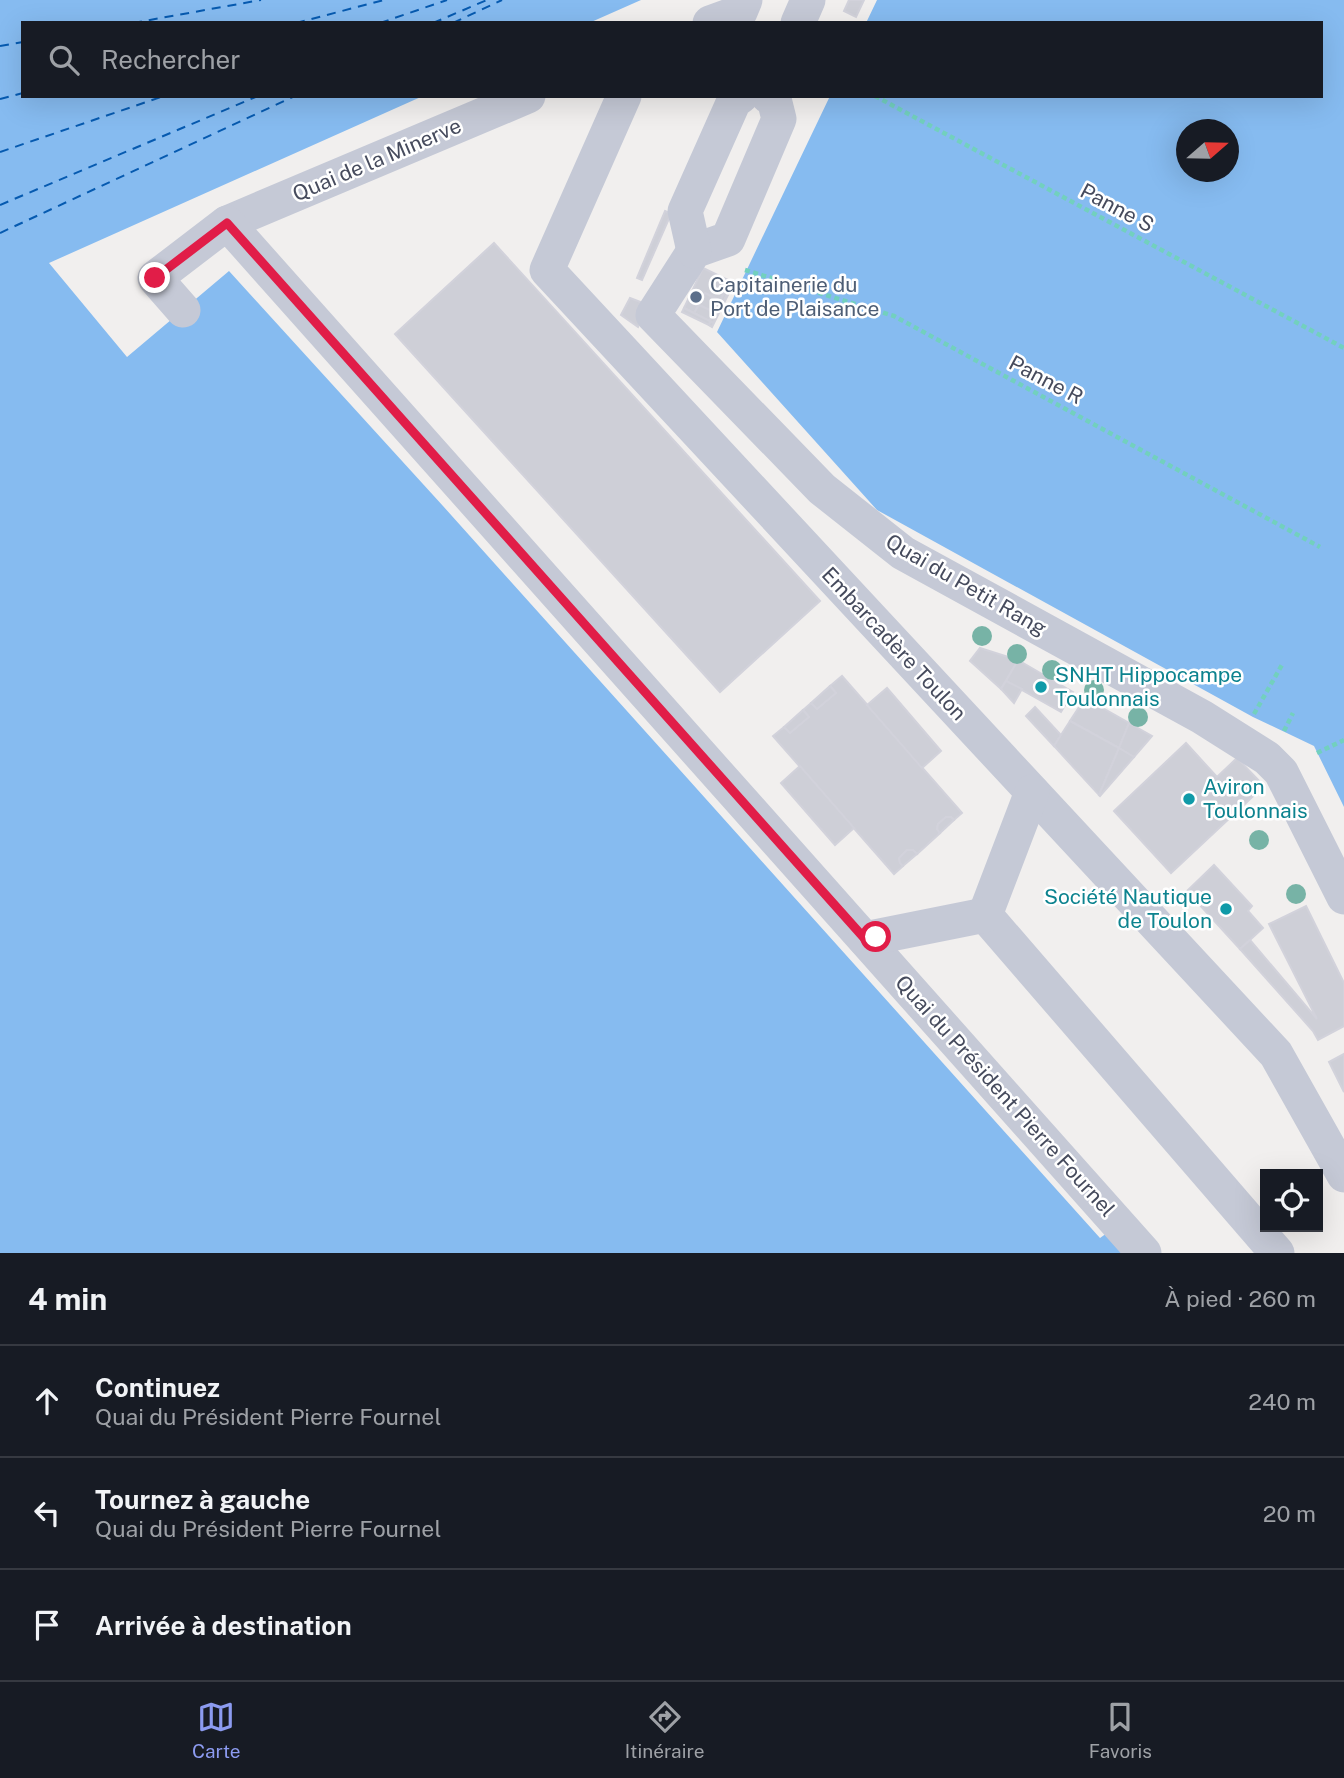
<!DOCTYPE html>
<html lang="fr">
<meta charset="utf-8">
<style>
:root{--surface:#171b24;--page:#20242c;--text:#f1f3f6;--muted:#9ea1a6;--line:#363941;--accent:#8c9bf0}
body{margin:0;font-family:"Public Sans",sans-serif;background:var(--page);color:var(--text)}
.controls{position:absolute;right:21px;bottom:21px;display:grid;overflow:hidden;border-radius:0px;box-shadow:0 7px 28px #0002}
.controls button{width:63px;height:63px;display:grid;place-items:center;padding:0;border:0;border-bottom:2px solid var(--line);background:var(--surface);color:var(--text);font:35px sans-serif}
.compass{position:absolute;left:1176px;top:119px;width:63px;height:63px;border-radius:50%;background:var(--surface);box-shadow:0 7px 28px #0002;rotate:70deg}
.stop{position:absolute;width:21px;height:21px;margin:-16px;border:5px solid #e11d48;border-radius:50%;background:#fff}
.stop.end{background:#e11d48;border-color:#fff;box-shadow:0 2px 7px #0008}
.list{margin:0;padding:0;list-style:none}
h2{display:flex;justify-content:space-between;align-items:center;height:91px;margin:0;padding:0 28px;font-size:30px}
h2 small{font-size:23px;font-weight:400;color:var(--muted)}
.list li{display:grid;grid-template-columns:46px 1fr auto;gap:21px;align-items:center;box-sizing:border-box;height:112px;padding:0 28px;border-top:2px solid var(--line)}
.list b{display:block;font-size:26px;white-space:nowrap}
.list p{margin:0;font-size:23px;white-space:nowrap;color:var(--muted)}
.list em{font-size:23px;font-style:normal;color:var(--muted)}
.icon{flex:none;width:38px;height:38px;fill:none;stroke:currentColor;stroke-width:2;stroke-linecap:round;stroke-linejoin:round}
.map{position:relative;flex:none;width:1344px;height:1253px;overflow:hidden}
.search{position:absolute;background:var(--surface);box-shadow:0 7px 28px #0002;left:21px;right:21px;top:21px;height:77px;display:flex;align-items:center;gap:18px;box-sizing:border-box;padding:0 24px;border-radius:0px;color:var(--muted);font-size:26px}
.sheet{height:427px;background:var(--surface)}
nav{display:flex;justify-content:space-around;align-items:center;box-sizing:border-box;height:98px;border-top:2px solid var(--line);background:var(--surface);font-size:19px;color:var(--muted)}
nav a{display:grid;justify-items:center;gap:4px}
nav .on{color:var(--accent)}
.map>svg:first-child{display:block}
</style>
<div class="map">
<svg width="1344" height="1253" viewBox="0 0 1344 1253">
<rect width="100%" height="100%" fill="#f1efee"/>
<g fill="#86bbf0" fill-rule="evenodd">
<polygon points="0,0 641,0 589,23 23,23 23,96 423,96 49,263 127,357 229,271 443,506 1100,1238 1107,1233 1125,1253 0,1253"/>
<path d="M 877,0 L 1344,0 L 1344,807 L 1314,746 L 1253,717 L 877,510 L 717,332 L 830,96 L 1321,96 L 1321,23 L 866,23 ZM 1186,130 L 1228,130 L 1228,172 L 1186,172 Z"/>
</g>
<g fill="none" stroke-linecap="round" stroke-linejoin="round">
<g stroke="#065ab0" stroke-width="2" stroke-dasharray="9 7" stroke-linecap="butt">
<polyline points="133,23 261,0"/>
<polyline points="296,23 384,0"/>
<polyline points="380,23 447,0"/>
<polyline points="433,23 487,0"/>
<polyline points="453,23 502,0"/>
<polyline points="0,46 23,42"/>
<polyline points="0,99 23,93"/>
<polyline points="0,152 164,96"/>
<polyline points="0,205 258,96"/>
<polyline points="0,233 295,96"/>
</g>
</g>
<g fill="#cecfd7" stroke="#d2d2db" stroke-width="2">
<polygon points="849,0 864,0 856,17 844,11"/>
<polygon points="665,211 671,214 642,280 637,278"/>
<polygon points="494,243 820,601 720,692 395,334"/>
<polygon points="703,268 730,281 710,321 719,300 705,293 694,313 684,308"/>
<polygon points="730,281 733,282 713,323 710,321"/>
<polygon points="733,282 734,283 712,327 709,325 710,321 713,323"/>
<polygon points="705,293 719,300 714,312 699,305"/>
<polygon points="630,298 646,304 638,327 621,315"/>
<polygon points="699,305 714,312 709,321 694,313"/>
<polygon points="684,308 710,321 709,325 682,312"/>
<polygon points="980,648 1018,660 1001,689 970,661"/>
<polygon points="1018,660 1073,692 1061,712 1006,681"/>
<polygon points="842,676 962,813 954,820 951,817 946,817 938,824 937,829 940,833 917,854 913,850 907,850 899,858 900,863 903,866 894,874 773,736 784,727 790,733 809,717 803,710 811,703 817,709 836,693 830,686"/>
<polygon points="1006,681 1022,689 1014,703 1001,689"/>
<polygon points="830,686 836,693 817,709 811,703"/>
<polygon points="887,688 941,751 922,768 867,705"/>
<polygon points="1085,698 1129,723 1119,748 1070,721"/>
<polygon points="1035,707 1061,735 1054,746 1026,716"/>
<polygon points="803,710 809,717 790,733 784,727"/>
<polygon points="1070,721 1119,748 1099,795 1054,746"/>
<polygon points="1129,723 1152,736 1134,757 1119,748"/>
<polygon points="1186,743 1217,777 1237,758 1264,786 1171,873 1114,811"/>
<polygon points="1119,748 1134,757 1100,796 1099,795"/>
<polygon points="800,766 854,828 835,845 781,783"/>
<polygon points="946,817 951,817 954,820 940,833 937,829 938,824"/>
<polygon points="907,850 913,850 917,854 903,866 900,863 899,858"/>
<polygon points="1214,865 1252,906 1248,911 1263,928 1240,949 1187,891"/>
<polygon points="1306,906 1344,983 1344,1026 1318,1040 1313,1031 1240,949 1250,940 1317,1019 1269,924"/>
<polygon points="1344,1054 1344,1092 1329,1062"/>
</g>
<g fill="none" stroke-linecap="round" stroke-linejoin="round">
<g stroke="#72d0be" stroke-width="4.5" stroke-dasharray="5 3.5" stroke-linecap="butt">
<polyline points="875,96 1344,348"/>
<polyline points="745,270 894,316 1320,547"/>
<polyline points="1254,714 1283,663"/>
<polyline points="1284,731 1293,713"/>
<polyline points="1317,753 1344,740"/>
</g>
<g stroke="#c5c9d6" stroke-width="35">
<polyline points="710,23 740,12 745,0"/>
<polyline points="798,23 808,0"/>
<polyline points="624,96 547,270 1276,1054 1344,1175"/>
<polyline points="768,96 774,99 779,119 728,239 694,251 653,315 822,489 903,553 1202,717 1267,758 1281,772 1344,897"/>
<polyline points="227,223 528,96"/>
<polyline points="694,251 685,211 734,101 741,96"/>
<polyline points="183,310 155,278 227,223 1144,1253"/>
<polyline points="1032,792 985,915 1277,1253"/>
<polyline points="865,939 985,915"/>
</g>
</g>
<g fill="#77b3a6">
<circle cx="982" cy="636" r="10"/>
<circle cx="1017" cy="654" r="10"/>
<circle cx="1052" cy="670" r="10"/>
<circle cx="1094" cy="690" r="10"/>
<circle cx="1138" cy="717" r="10"/>
<circle cx="1259" cy="840" r="10"/>
<circle cx="1296" cy="894" r="10"/>
</g>
<g fill="none" stroke-linecap="round" stroke-linejoin="round">
<polyline stroke="#e11d48" stroke-width="9" points="155,278 227,223 865,939 876,937"/>
</g>
<circle fill="#5c6f8a" stroke="#fff" stroke-width="2.5" cx="696" cy="297" r="7"/>
<g fill="#0f9aa8" stroke="#fff" stroke-width="2.5">
<circle cx="1041" cy="687" r="7"/>
<circle cx="1189" cy="799" r="7"/>
<circle cx="1226" cy="909" r="7"/>
</g>
<g text-anchor="middle" stroke-width="5" stroke-linejoin="round" paint-order="stroke">
<g font-size="21" fill="#464b5d" stroke="#fff">
<text transform="translate(377 160) rotate(-23)" y="7">Quai de la Minerve</text>
<text transform="translate(1117 208) rotate(28)" y="7">Panne S</text>
<text transform="translate(1046 380) rotate(28)" y="7">Panne R</text>
<text transform="translate(966 585) rotate(30)" y="7">Quai du Petit Rang</text>
<text transform="translate(894 644) rotate(47)" y="7">Embarcadère Toulon</text>
<text transform="translate(1005 1096) rotate(48)" y="7">Quai du Président Pierre Fournel</text>
</g>
<g font-size="21" fill="#4e5e75" stroke="#fff" text-anchor="start">
<text x="710" y="292">Capitainerie du<tspan x="710" dy="24">Port de Plaisance</tspan></text>
</g>
<g font-size="21" fill="#0d838f" stroke="#fff" text-anchor="start">
<text x="1055" y="682">SNHT Hippocampe<tspan x="1055" dy="24">Toulonnais</tspan></text>
<text x="1203" y="794">Aviron<tspan x="1203" dy="24">Toulonnais</tspan></text>
<text x="1212" y="904" text-anchor="end">Société Nautique<tspan x="1212" dy="24">de Toulon</tspan></text>
</g>
</g>
</svg>
<div class="controls">
<button><svg class="icon" aria-label="locate" viewBox="0 0 24 24"><circle cx="12" cy="12" r="6"/><path d="M12 2v4M12 18v4M2 12h4M18 12h4"/></svg></button>
</div>
<svg class="compass" viewBox="-18 -18 36 36"><path d="M0-13l5 13h-10z" fill="#e53935"/><path d="M0 13l5-13h-10z" fill="#9ea1a6"/></svg>
<div class="stop" style="left:876px;top:937px"></div>
<div class="stop end" style="left:155px;top:278px"></div>
<div class="search"><svg class="icon" aria-label="search" viewBox="0 0 24 24"><circle cx="10" cy="10" r="6"/><path d="M15 15l6 6"/></svg>Rechercher</div>
</div>
<section class="sheet">
<h2>4 min<small>À pied · 260 m</small></h2>
<ul class="list">
<li><svg class="icon" aria-label="ahead" viewBox="0 0 24 24"><path d="M12 20V5M6 11l6-6 6 6"/></svg><div><b>Continuez</b><p>Quai du Président Pierre Fournel</p></div><em>240 m</em></li>
<li><svg class="icon" aria-label="left" viewBox="0 0 24 24"><path d="M17 20v-9H6M10 6l-5 5 5 5"/></svg><div><b>Tournez à gauche</b><p>Quai du Président Pierre Fournel</p></div><em>20 m</em></li>
<li><svg class="icon" aria-label="arrive" viewBox="0 0 24 24"><path d="M6 21V4h12l-3 4 3 4H6"/></svg><div><b>Arrivée à destination</b></div></li>
</ul>
</section>
<nav>
<a class="on"><svg class="icon" aria-label="map" viewBox="0 0 24 24"><path d="M3 6l6-2 6 2 6-2v14l-6 2-6-2-6 2zM9 4v14M15 6v14"/></svg>Carte</a>
<a><svg class="icon" aria-label="directions" viewBox="0 0 24 24"><path d="M12 3l9 9-9 9-9-9zM9 14v-3h6M13 9l2 2-2 2"/></svg>Itinéraire</a>
<a><svg class="icon" aria-label="saved" viewBox="0 0 24 24"><path d="M7 4h10v16l-5-4-5 4z"/></svg>Favoris</a>
</nav>
